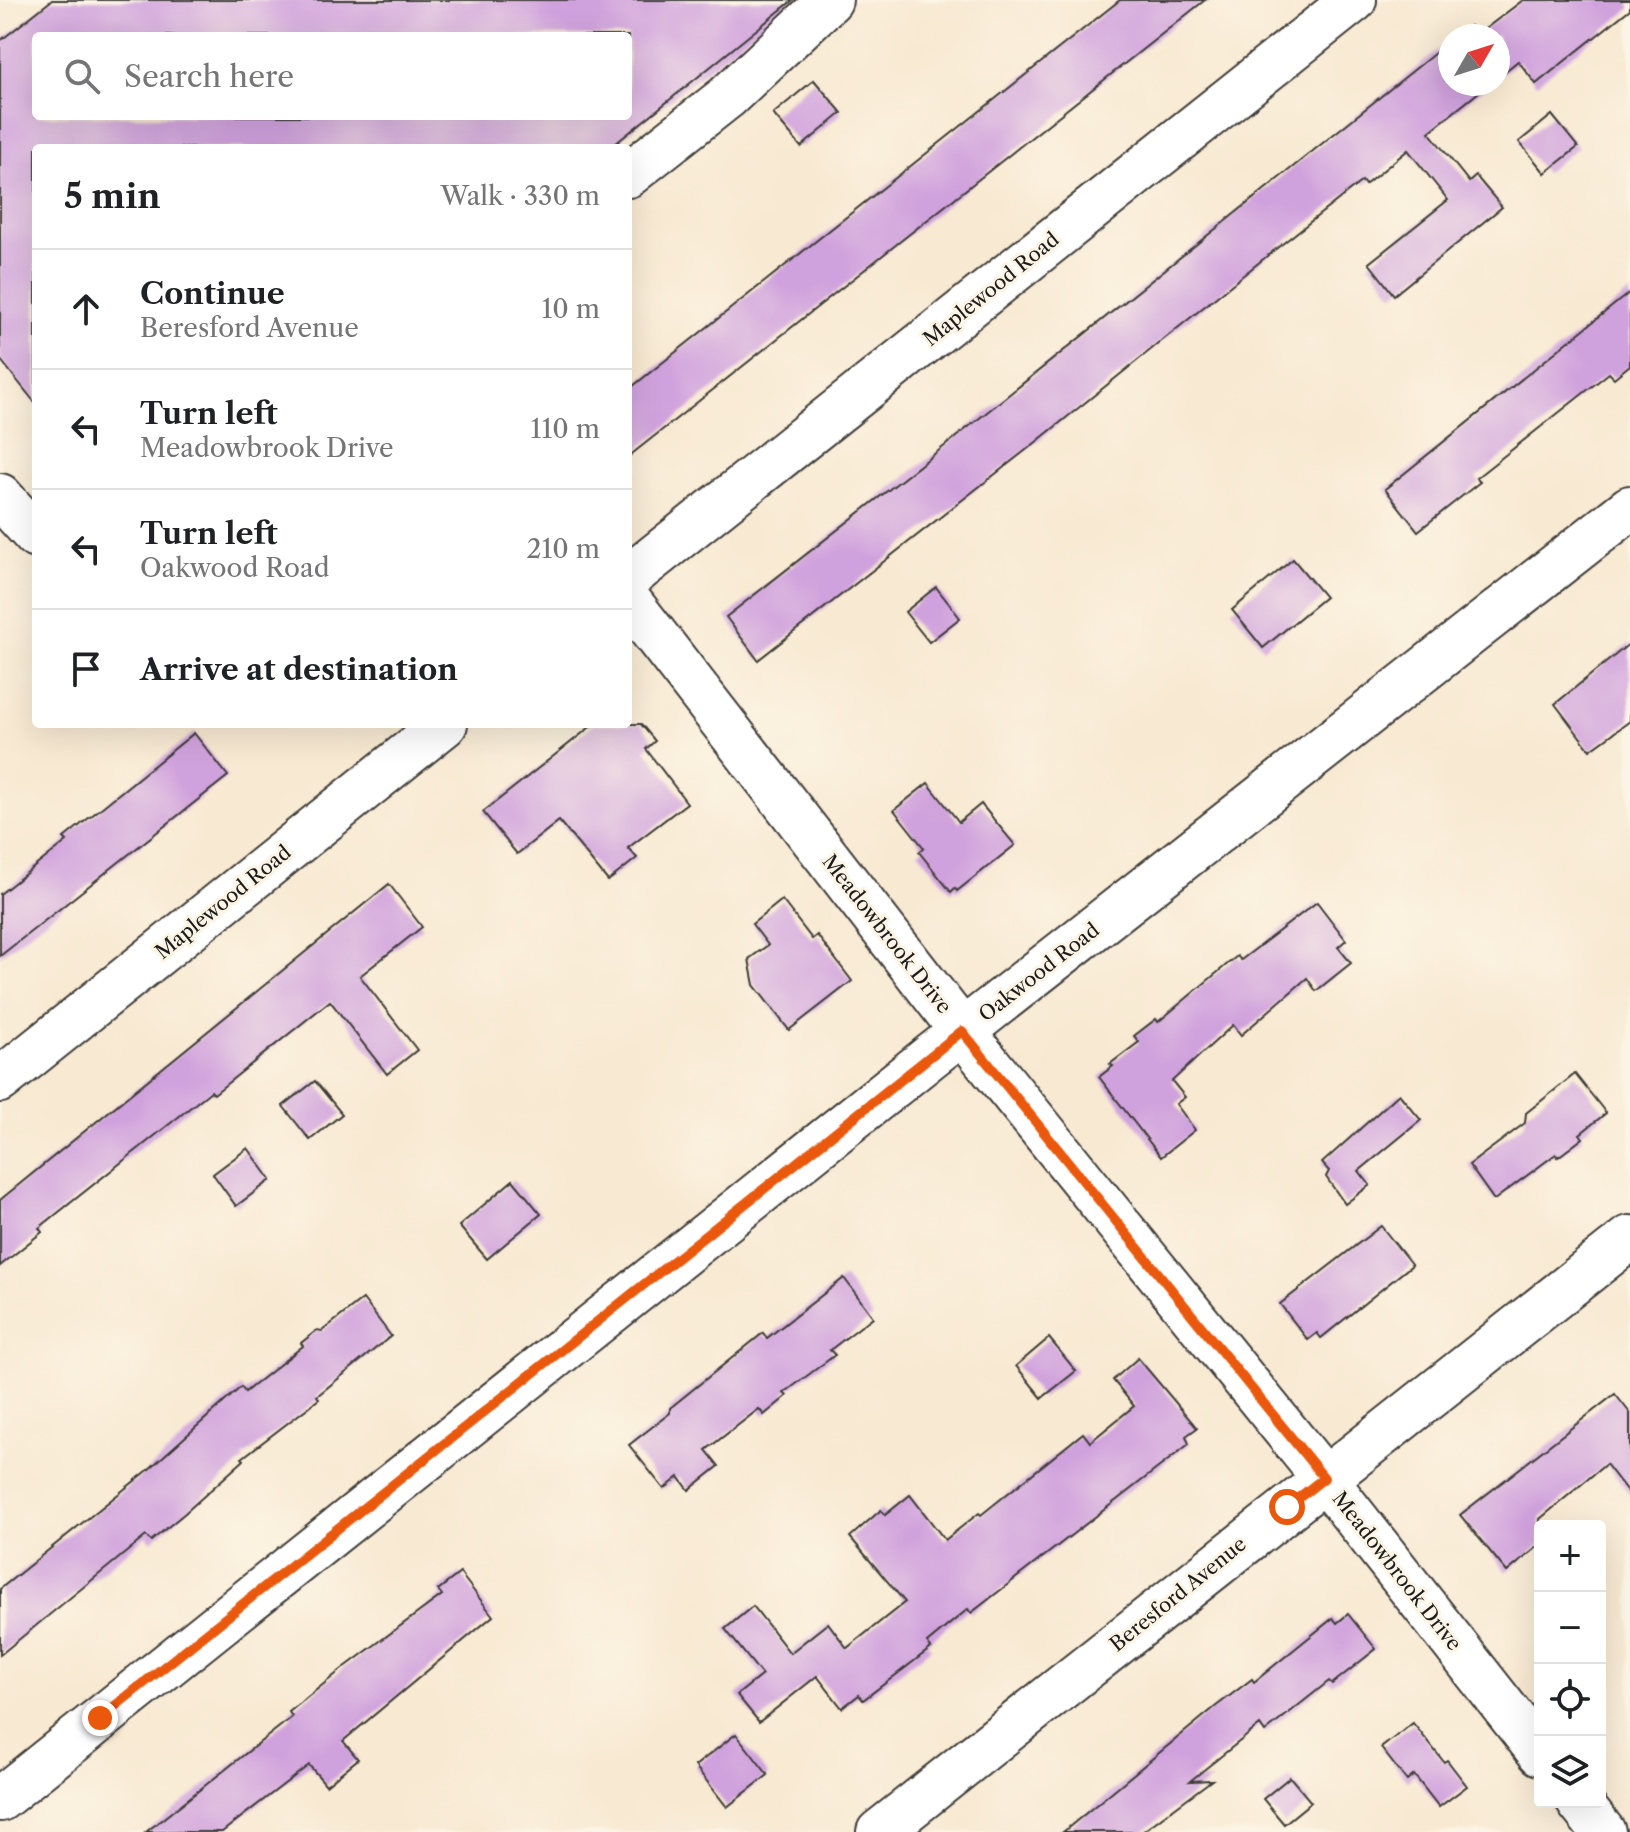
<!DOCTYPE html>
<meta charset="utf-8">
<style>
:root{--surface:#fff;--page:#f2f2f2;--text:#202124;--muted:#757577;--line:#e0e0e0}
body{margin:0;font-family:"Libre Caslon Text",serif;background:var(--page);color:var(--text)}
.controls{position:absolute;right:24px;bottom:24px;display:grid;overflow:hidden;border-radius:8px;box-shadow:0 8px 32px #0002}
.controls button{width:72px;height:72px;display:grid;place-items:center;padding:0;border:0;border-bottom:2px solid var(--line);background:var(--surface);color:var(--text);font:40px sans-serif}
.compass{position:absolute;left:1438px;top:24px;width:72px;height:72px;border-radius:50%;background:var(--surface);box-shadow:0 8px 32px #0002;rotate:51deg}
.stop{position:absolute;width:24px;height:24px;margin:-18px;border:6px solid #ea580c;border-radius:50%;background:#fff}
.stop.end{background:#ea580c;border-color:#fff;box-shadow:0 2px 8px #0008}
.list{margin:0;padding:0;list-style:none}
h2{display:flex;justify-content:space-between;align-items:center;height:104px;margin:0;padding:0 32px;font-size:34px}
h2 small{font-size:26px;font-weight:400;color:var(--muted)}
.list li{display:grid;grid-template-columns:52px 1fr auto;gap:24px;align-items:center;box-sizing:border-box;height:120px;padding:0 32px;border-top:2px solid var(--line)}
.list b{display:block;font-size:30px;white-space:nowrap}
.list p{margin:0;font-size:26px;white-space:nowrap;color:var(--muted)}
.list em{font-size:26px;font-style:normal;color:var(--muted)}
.icon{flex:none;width:44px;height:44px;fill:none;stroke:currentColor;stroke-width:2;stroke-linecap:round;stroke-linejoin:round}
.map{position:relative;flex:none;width:1630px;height:1832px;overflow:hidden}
.search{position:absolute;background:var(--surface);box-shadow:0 8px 32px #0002;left:32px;top:32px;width:600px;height:88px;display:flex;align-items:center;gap:20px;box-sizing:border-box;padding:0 28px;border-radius:8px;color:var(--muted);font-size:30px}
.panel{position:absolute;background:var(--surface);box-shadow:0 8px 32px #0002;left:32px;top:144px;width:600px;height:584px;border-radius:8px}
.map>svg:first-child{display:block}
</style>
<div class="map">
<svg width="1630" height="1832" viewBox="0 0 1630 1832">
<rect width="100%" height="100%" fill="#fcf5e5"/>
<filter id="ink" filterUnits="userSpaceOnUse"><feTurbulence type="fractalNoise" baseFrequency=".0125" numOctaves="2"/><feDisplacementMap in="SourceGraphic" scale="16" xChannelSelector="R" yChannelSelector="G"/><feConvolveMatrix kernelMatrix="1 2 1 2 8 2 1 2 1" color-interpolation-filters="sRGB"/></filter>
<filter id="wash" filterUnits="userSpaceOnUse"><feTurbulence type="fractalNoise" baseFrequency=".006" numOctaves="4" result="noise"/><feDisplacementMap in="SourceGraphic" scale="32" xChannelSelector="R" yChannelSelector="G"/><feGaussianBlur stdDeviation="1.8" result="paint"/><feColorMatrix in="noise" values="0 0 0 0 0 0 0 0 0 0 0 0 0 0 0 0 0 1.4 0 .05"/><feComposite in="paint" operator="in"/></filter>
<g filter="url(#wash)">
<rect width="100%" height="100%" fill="#f8e9d2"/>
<g id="blocks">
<g fill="#d0a2dd" fill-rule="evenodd">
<path d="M 52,0 L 793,0 L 610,148 L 36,148 L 36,404 L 0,359 L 0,41 ZM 36,36 L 628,36 L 628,116 L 36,116 Z"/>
<polygon points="1120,0 1205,0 628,457 628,390"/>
<polygon points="1523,0 1630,0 1630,9 1536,84 1518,61 1498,77 1498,36 1457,36 1470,26 1477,35"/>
<polygon points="1450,41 1450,84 1489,84 1429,132 1469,182 1476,176 1502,207 1394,295 1369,263 1448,200 1408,150 1365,185 1362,181 1272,252 1035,443 758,660 726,617 951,441"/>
<polygon points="814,80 842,113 801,147 773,114"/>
<polygon points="1552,115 1578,147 1545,173 1519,142"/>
<polygon points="1630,292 1630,365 1614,378 1609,373 1476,478 1480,482 1418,531 1385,489"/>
<polygon points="1293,559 1325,597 1263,648 1232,610"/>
<polygon points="936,587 960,618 929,642 905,612"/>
<polygon points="1630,643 1630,721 1590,750 1555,704"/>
<polygon points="594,724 641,724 655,741 646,749 687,803 628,848 637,858 608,881 559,821 517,854 483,812"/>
<polygon points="194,733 228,776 0,956 0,894 67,841 64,838"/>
<polygon points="928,783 959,822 981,804 1015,845 957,891 955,888 951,892 919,852 924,848 894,810"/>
<polygon points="389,884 422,927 360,976 417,1050 387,1074 330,1001 214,1094 211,1091 39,1228 42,1232 0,1266 0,1200"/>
<polygon points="782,900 812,939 817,935 852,981 789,1030 754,985 749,959 768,945 752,924"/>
<polygon points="1317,902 1346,940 1338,947 1351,963 1316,991 1307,978 1241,1035 1233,1025 1172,1081 1185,1097 1176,1104 1195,1130 1161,1157 1099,1077 1113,1066 1110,1064 1139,1042 1134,1036 1156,1019 1158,1022 1237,956 1241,960"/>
<polygon points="1575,1074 1606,1113 1580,1134 1583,1138 1558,1157 1556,1154 1494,1200 1469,1165 1525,1123 1526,1113"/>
<polygon points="315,1081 342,1114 310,1140 283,1106"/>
<polygon points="1399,1094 1421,1120 1359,1171 1370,1185 1345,1204 1326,1177 1329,1171 1322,1163"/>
<polygon points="248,1148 271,1180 236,1206 213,1174"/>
<polygon points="513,1180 541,1214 487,1259 459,1226"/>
<polygon points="1381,1226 1412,1265 1321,1338 1317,1333 1308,1340 1280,1304"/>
<polygon points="844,1278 873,1317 830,1350 835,1355 784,1393 787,1396 764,1415 759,1409 706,1450 719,1466 689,1490 679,1477 664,1489 629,1445 670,1413 670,1408 763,1333 767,1338"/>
<polygon points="363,1299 391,1336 317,1396 319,1399 242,1458 244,1460 185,1513 151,1541 146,1536 0,1655 0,1589 147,1471 241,1387 245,1392 303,1346 301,1343 317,1330 322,1331"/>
<polygon points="1049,1338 1076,1371 1042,1398 1016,1366"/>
<polygon points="1138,1358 1197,1428 1186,1436 1189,1444 971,1613 968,1609 927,1643 931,1648 863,1700 859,1695 842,1708 817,1676 759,1722 737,1695 762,1675 725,1629 753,1606 790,1653 828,1623 847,1648 905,1602 850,1537 881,1510 885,1515 910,1495 945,1540 979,1513 981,1515 1083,1433 1090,1442 1134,1406 1113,1380"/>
<polygon points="1615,1394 1630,1413 1630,1495 1606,1464 1540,1519 1540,1545 1507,1572 1460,1515"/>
<polygon points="460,1573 493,1616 343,1741 358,1759 326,1785 309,1765 222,1832 146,1832 292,1717 289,1712 341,1670 442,1595 438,1590"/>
<polygon points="1348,1614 1376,1649 1332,1684 1329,1681 1265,1732 1260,1725 1190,1781 1212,1780 1142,1832 1063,1832 1215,1707 1252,1679 1254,1682 1333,1618 1337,1623"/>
<polygon points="1413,1723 1444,1762 1447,1760 1467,1786 1439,1807 1414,1775 1407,1781 1381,1748"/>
<polygon points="736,1734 768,1775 727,1807 695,1766"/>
<polygon points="1290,1777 1311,1802 1284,1824 1263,1799"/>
</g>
</g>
</g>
<g filter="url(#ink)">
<use href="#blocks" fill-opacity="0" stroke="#3d3b37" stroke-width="2"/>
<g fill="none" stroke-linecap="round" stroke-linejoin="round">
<g stroke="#3d3b37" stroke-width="48">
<g id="minor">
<polyline points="628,175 727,97 830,0"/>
<polyline points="0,496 36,536"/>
<polyline points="628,578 1354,0"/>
<polyline points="628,600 962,1031 1324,1478 1540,1753"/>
<polyline points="0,1080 445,724"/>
<polyline points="0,1799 931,1056 1630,508"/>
<polyline points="1579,1802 1603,1832"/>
<polyline points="879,1832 1630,1238"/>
</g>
</g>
<use href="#minor" stroke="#fff" stroke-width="44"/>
</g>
</g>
<g fill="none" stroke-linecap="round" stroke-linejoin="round" filter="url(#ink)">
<polyline stroke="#ea580c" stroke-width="10" points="100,1718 962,1031 1324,1478 1287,1507"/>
</g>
<g text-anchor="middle" stroke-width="6" stroke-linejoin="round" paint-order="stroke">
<g font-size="20" fill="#1c1c1c" stroke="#fcf5e5">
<text transform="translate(991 289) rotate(-39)" y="7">Maplewood Road</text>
<text transform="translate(223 902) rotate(-39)" y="7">Maplewood Road</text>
<text transform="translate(887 934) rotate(52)" y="7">Meadowbrook Drive</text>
<text transform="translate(1039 972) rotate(-38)" y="7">Oakwood Road</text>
<text transform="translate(1397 1571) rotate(52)" y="7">Meadowbrook Drive</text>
<text transform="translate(1178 1594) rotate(-39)" y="7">Beresford Avenue</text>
</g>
</g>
</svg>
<div class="controls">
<button>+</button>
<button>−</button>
<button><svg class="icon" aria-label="locate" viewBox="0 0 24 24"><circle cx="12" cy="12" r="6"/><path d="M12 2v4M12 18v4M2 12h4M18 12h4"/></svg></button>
<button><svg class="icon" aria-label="layers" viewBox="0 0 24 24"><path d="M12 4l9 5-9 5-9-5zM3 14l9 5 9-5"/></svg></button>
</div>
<svg class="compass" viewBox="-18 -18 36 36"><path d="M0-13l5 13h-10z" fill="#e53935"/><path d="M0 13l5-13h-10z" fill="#757577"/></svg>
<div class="stop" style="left:1287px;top:1507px"></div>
<div class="stop end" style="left:100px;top:1718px"></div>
<div class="search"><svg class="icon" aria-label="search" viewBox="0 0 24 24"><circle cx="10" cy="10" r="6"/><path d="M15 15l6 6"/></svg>Search here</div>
<section class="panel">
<h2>5 min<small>Walk · 330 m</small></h2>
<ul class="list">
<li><svg class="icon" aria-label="ahead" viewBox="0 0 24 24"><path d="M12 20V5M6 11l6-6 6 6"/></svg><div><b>Continue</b><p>Beresford Avenue</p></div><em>10 m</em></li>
<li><svg class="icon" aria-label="left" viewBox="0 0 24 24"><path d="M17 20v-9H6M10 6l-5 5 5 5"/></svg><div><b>Turn left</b><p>Meadowbrook Drive</p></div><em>110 m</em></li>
<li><svg class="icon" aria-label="left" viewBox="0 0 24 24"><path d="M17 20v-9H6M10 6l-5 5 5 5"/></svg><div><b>Turn left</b><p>Oakwood Road</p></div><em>210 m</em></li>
<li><svg class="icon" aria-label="arrive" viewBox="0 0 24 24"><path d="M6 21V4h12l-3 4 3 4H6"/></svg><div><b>Arrive at destination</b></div></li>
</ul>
</section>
</div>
